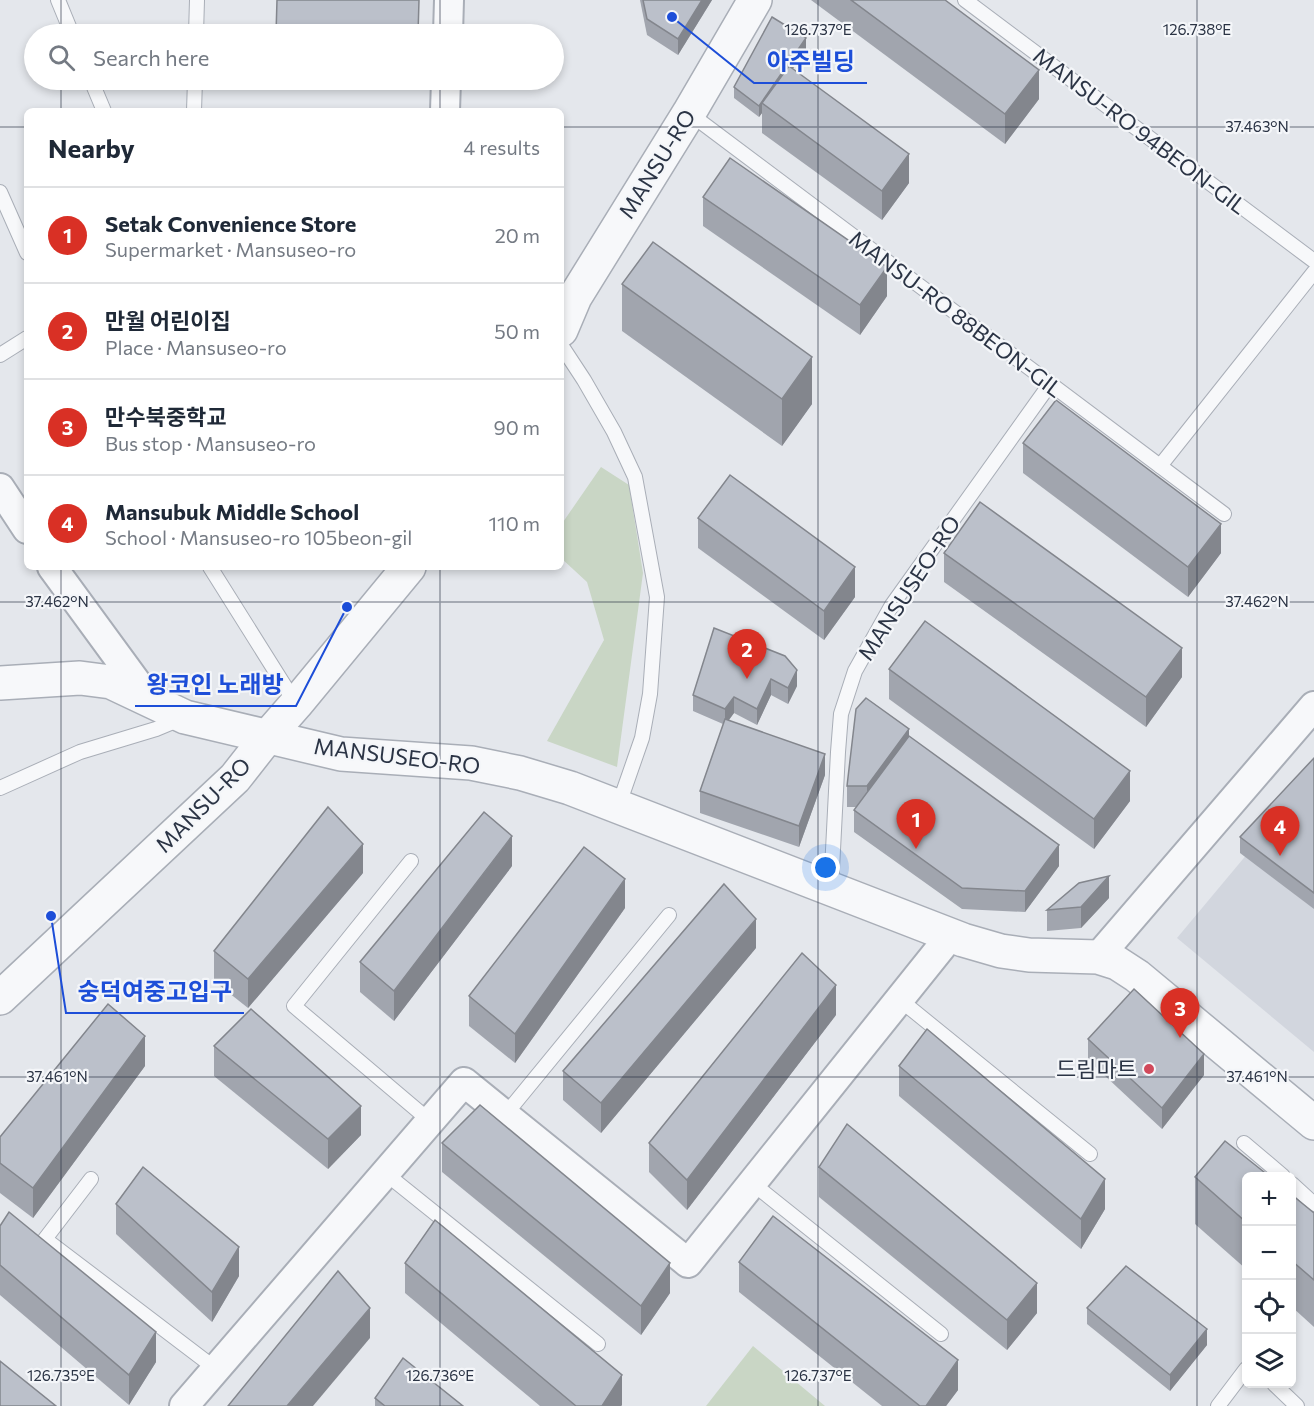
<!DOCTYPE html>
<meta charset="utf-8">
<style>
:root{--surface:#fff;--page:#f2f2f3;--text:#1f2937;--muted:#747a83;--line:#e0e1e3;--accent:#d93025}
body{margin:0;font-family:Commissioner,"Noto Sans KR",sans-serif;background:var(--page);color:var(--text)}
.controls{position:absolute;right:18px;bottom:18px;display:grid;overflow:hidden;border-radius:9px;box-shadow:0 3px 9px #0003}
.controls button{width:54px;height:54px;display:grid;place-items:center;padding:0;border:0;border-bottom:2px solid var(--line);background:var(--surface);color:var(--text);font:30px sans-serif}
.you{position:absolute;left:826px;top:868px;width:21px;height:21px;margin:-15px;border:4px solid #fff;border-radius:50%;background:#1a73e8;box-shadow:0 0 0 9px #1a73e833}
.badge{display:grid;place-items:center;width:39px;height:39px;border-radius:50%;background:var(--accent);color:#fff;font-size:20px;font-weight:700}
.pin{position:absolute;translate:-50% -50px;filter:drop-shadow(0 2px 3px #0008)}
.pin::after{content:'';position:absolute;top:32px;width:21px;height:18px;background:inherit;clip-path:polygon(0 0,100% 0,50% 100%)}
.list{margin:0;padding:0;list-style:none}
h2{display:flex;justify-content:space-between;align-items:center;height:78px;margin:0;padding:0 24px;font-size:26px}
h2 small{font-size:20px;font-weight:400;color:var(--muted)}
.list li{display:grid;grid-template-columns:39px 1fr auto;gap:18px;align-items:center;box-sizing:border-box;height:96px;padding:0 24px;border-top:2px solid var(--line)}
.list b{display:block;font-size:22px;white-space:nowrap}
.list p{margin:0;font-size:20px;white-space:nowrap;color:var(--muted)}
.list em{font-size:20px;font-style:normal;color:var(--muted)}
.icon{flex:none;width:33px;height:33px;fill:none;stroke:currentColor;stroke-width:2;stroke-linecap:round;stroke-linejoin:round}
.map{position:relative;flex:none;width:1314px;height:1406px;overflow:hidden}
.search{position:absolute;background:var(--surface);box-shadow:0 3px 9px #0003;left:24px;top:24px;width:540px;height:66px;display:flex;align-items:center;gap:15px;box-sizing:border-box;padding:0 21px;border-radius:33px;color:var(--muted);font-size:22px}
.panel{position:absolute;background:var(--surface);box-shadow:0 3px 9px #0003;left:24px;top:108px;width:540px;height:462px;border-radius:9px}
.map>svg:first-child{display:block}
</style>
<div class="map">
<svg width="1314" height="1406" viewBox="0 0 1314 1406">
<rect width="100%" height="100%" fill="#e4e7ec"/>
<polygon fill="#d2d6de" points="1314,774 1314,1052 1177,938"/>
<g fill="#c9d6c5">
<polygon points="601,467 629,485 643,573 617,767 547,741 604,640 587,582 561,558 561,525"/>
<polygon points="753,1346 825,1406 706,1406"/>
</g>
<g fill="none" stroke-linecap="round" stroke-linejoin="round">
<g stroke="#a9aeb7" stroke-width="16">
<g id="service">
<polyline points="58,0 72,34"/>
<polyline points="965,0 1314,261"/>
<polyline points="196,34 197,0"/>
<polyline points="91,80 104,111"/>
<polyline points="194,111 195,80"/>
<polyline points="689,113 1224,514"/>
<polyline points="0,192 27,253"/>
<polyline points="561,345 584,380 614,432 635,477 657,597 650,694 642,738 618,807"/>
<polyline points="0,355 27,338"/>
<polyline points="1160,466 1314,272"/>
<polyline points="210,567 296,704"/>
<polyline points="0,788 80,752 156,729 180,719"/>
<polyline points="411,861 294,1006 430,1121"/>
<polyline points="831,889 838,752 841,714 855,671 892,605 1050,384"/>
<polyline points="899,999 1090,1154"/>
<polyline points="505,1115 669,915"/>
<polyline points="1244,1143 1283,1176"/>
<polyline points="385,1173 598,1344"/>
<polyline points="91,1179 45,1239 216,1369"/>
<polyline points="752,1183 941,1334"/>
<polyline points="1292,1184 1314,1204"/>
<polyline points="1274,1384 1297,1406"/>
<polyline points="1218,1406 1246,1369"/>
</g>
</g>
<g stroke="#a9aeb7" stroke-width="32">
<g id="minor">
<polyline points="448,34 449,0"/>
<polyline points="445,111 446,80"/>
<polyline points="0,488 27,529"/>
<polyline points="52,567 150,701"/>
<polyline points="1098,957 1314,706"/>
<polyline points="184,1406 464,1082 688,1263 951,935"/>
</g>
</g>
<g stroke="#a9aeb7" stroke-width="36">
<g id="tertiary">
<polyline points="561,330 575,297 689,113 755,0"/>
<polyline points="0,683 80,678 111,682 185,717 341,754 471,763 520,773 570,788 963,940 1001,951 1029,955 1098,957 1117,963 1137,976 1314,1123"/>
<polyline points="0,998 235,778 268,736 296,704 409,567"/>
</g>
</g>
<use href="#service" stroke="#f7f8fa" stroke-width="14"/>
<use href="#minor" stroke="#f7f8fa" stroke-width="28"/>
<use href="#tertiary" stroke="#f7f8fa" stroke-width="33"/>
</g>
<g fill="#a1a5ae">
<polygon points="640,0 712,0 678,55 647,35"/>
<polygon points="811,0 945,0 1039,99 1005,144"/>
<polygon points="806,49 793,69 909,183 882,220 762,133 762,113 759,117 734,98 734,87"/>
<polygon points="703,197 887,296 860,335 703,226"/>
<polygon points="622,284 812,404 782,446 622,331"/>
<polygon points="1023,443 1221,553 1188,597 1023,473"/>
<polygon points="698,518 855,597 824,640 698,548"/>
<polygon points="944,553 1182,677 1146,727 944,582"/>
<polygon points="714,628 797,686 788,704 771,695 757,725 734,713 729,720 825,775 799,847 700,813 700,791 723,724 693,711 693,695"/>
<polygon points="889,669 1130,801 1094,849 889,699"/>
<polygon points="909,736 1059,866 1025,912 962,909 854,832 854,810 857,807 847,807 847,786"/>
<polygon points="1314,758 1314,909 1240,853 1240,837"/>
<polygon points="512,866 394,1021 360,992 360,962"/>
<polygon points="363,873 248,1008 214,981 214,951"/>
<polygon points="1109,898 1081,928 1047,931 1047,910"/>
<polygon points="625,908 515,1063 469,1026 469,996"/>
<polygon points="756,948 601,1133 563,1100 563,1071"/>
<polygon points="836,1015 687,1210 649,1172 649,1143"/>
<polygon points="1088,1039 1204,1075 1162,1129 1088,1060"/>
<polygon points="214,1046 361,1135 328,1169 214,1076"/>
<polygon points="145,1066 33,1218 0,1193 0,1137"/>
<polygon points="899,1066 1105,1209 1081,1249 899,1096"/>
<polygon points="442,1143 670,1293 641,1335 442,1172"/>
<polygon points="819,1167 1037,1313 1007,1350 819,1197"/>
<polygon points="1246,1176 1246,1269 1195,1224 1195,1177"/>
<polygon points="1292,1195 1314,1213 1314,1327 1292,1307"/>
<polygon points="116,1204 239,1276 212,1322 116,1234"/>
<polygon points="0,1226 156,1362 129,1405 0,1295"/>
<polygon points="739,1262 958,1390 946,1406 882,1406 739,1292"/>
<polygon points="405,1263 622,1405 621,1406 540,1406 405,1293"/>
<polygon points="1087,1308 1207,1345 1170,1391 1087,1324"/>
<polygon points="375,1398 463,1406 375,1406"/>
</g>
<g fill="#83868d">
<polygon points="702,0 712,0 678,55 678,39"/>
<polygon points="806,38 806,49 767,106 762,103 762,113 759,117 759,106"/>
<polygon points="1039,70 1039,99 1005,144 1005,114"/>
<polygon points="909,154 909,183 882,220 882,191"/>
<polygon points="887,267 887,296 860,335 860,305"/>
<polygon points="812,357 812,404 782,446 782,399"/>
<polygon points="1221,524 1221,553 1188,597 1188,567"/>
<polygon points="855,567 855,597 824,640 824,611"/>
<polygon points="1182,648 1182,677 1146,727 1146,697"/>
<polygon points="797,670 797,686 788,704 788,688"/>
<polygon points="771,679 771,695 757,725 757,709"/>
<polygon points="734,697 734,713 725,725 725,709"/>
<polygon points="909,729 909,750 867,807 867,786"/>
<polygon points="825,754 825,775 799,847 799,826"/>
<polygon points="1130,771 1130,801 1094,849 1094,819"/>
<polygon points="512,836 512,866 394,1021 394,991"/>
<polygon points="363,844 363,873 248,1008 248,979"/>
<polygon points="1059,845 1059,866 1025,912 1025,891"/>
<polygon points="1109,876 1109,898 1081,928 1081,907"/>
<polygon points="625,879 625,908 515,1063 515,1034"/>
<polygon points="756,919 756,948 601,1133 601,1103"/>
<polygon points="836,985 836,1015 687,1210 687,1180"/>
<polygon points="145,1036 145,1066 33,1218 33,1188"/>
<polygon points="1204,1054 1204,1075 1162,1129 1162,1108"/>
<polygon points="361,1106 361,1135 328,1169 328,1139"/>
<polygon points="1105,1179 1105,1209 1081,1249 1081,1219"/>
<polygon points="239,1247 239,1276 212,1322 212,1292"/>
<polygon points="670,1263 670,1293 641,1335 641,1306"/>
<polygon points="1037,1283 1037,1313 1007,1350 1007,1320"/>
<polygon points="370,1308 370,1338 313,1406 287,1406"/>
<polygon points="1207,1329 1207,1345 1170,1391 1170,1375"/>
<polygon points="156,1332 156,1362 129,1405 129,1375"/>
<polygon points="958,1360 958,1390 946,1406 926,1406"/>
<polygon points="622,1375 622,1405 621,1406 602,1406"/>
</g>
<g fill="#bbc0ca" stroke="#83868d" stroke-width="1.5">
<polygon points="277,0 419,0 418,34 276,34"/>
<polygon points="643,0 702,0 678,39 647,19"/>
<polygon points="851,0 945,0 1039,70 1005,114"/>
<polygon points="772,17 806,38 759,106 734,87"/>
<polygon points="789,66 909,154 882,191 762,103"/>
<polygon points="730,158 887,267 860,305 703,197"/>
<polygon points="653,242 812,357 782,399 622,284"/>
<polygon points="1056,400 1221,524 1188,567 1023,443"/>
<polygon points="730,475 855,567 824,611 698,518"/>
<polygon points="980,502 1182,648 1146,697 944,553"/>
<polygon points="925,621 1130,771 1094,819 889,669"/>
<polygon points="714,628 785,656 797,670 788,688 771,679 757,709 734,697 725,709 693,695"/>
<polygon points="866,698 909,729 867,786 847,786 856,709"/>
<polygon points="725,719 825,754 799,826 700,791"/>
<polygon points="909,736 1059,845 1025,891 962,888 854,810"/>
<polygon points="1314,758 1314,893 1240,837"/>
<polygon points="328,807 363,844 248,979 214,951"/>
<polygon points="484,812 512,836 394,991 360,962"/>
<polygon points="584,847 625,879 515,1034 469,996"/>
<polygon points="1109,876 1081,907 1047,910 1079,883"/>
<polygon points="724,884 756,919 601,1103 563,1071"/>
<polygon points="802,953 836,985 687,1180 649,1143"/>
<polygon points="1134,989 1204,1054 1162,1108 1088,1039"/>
<polygon points="108,1004 145,1036 33,1188 0,1163 0,1137"/>
<polygon points="251,1009 361,1106 328,1139 214,1046"/>
<polygon points="927,1029 1105,1179 1081,1219 899,1066"/>
<polygon points="480,1105 670,1263 641,1306 442,1143"/>
<polygon points="847,1124 1037,1283 1007,1320 819,1167"/>
<polygon points="1225,1141 1269,1176 1246,1176 1246,1222 1195,1177"/>
<polygon points="143,1167 239,1247 212,1292 116,1204"/>
<polygon points="1292,1195 1314,1213 1314,1280 1292,1261"/>
<polygon points="9,1212 156,1332 129,1375 0,1265 0,1226"/>
<polygon points="773,1216 958,1360 926,1406 920,1406 739,1262"/>
<polygon points="435,1220 622,1375 602,1406 576,1406 405,1263"/>
<polygon points="1126,1266 1207,1329 1170,1375 1087,1308"/>
<polygon points="338,1271 370,1308 287,1406 228,1406"/>
<polygon points="403,1358 463,1406 385,1406 375,1398"/>
<polygon points="0,1361 56,1406 0,1406"/>
</g>
<path fill="none" stroke="#2b3445" stroke-width="1.5" stroke-opacity="0.45" d="M 61,0 L 61,34M 440,0 L 440,34M 818,0 L 818,1406M 1197,0 L 1197,1406M 61,80 L 61,111M 440,80 L 440,111M 0,127 L 27,127M 561,127 L 1314,127M 61,567 L 61,1406M 440,567 L 440,1406M 0,602 L 1314,602M 0,1077 L 1314,1077"/>
<circle fill="#d1495b" stroke="#f4f6f9" stroke-width="2" cx="1149" cy="1069" r="6"/>
<g text-anchor="middle" stroke-width="4.5" stroke-linejoin="round" paint-order="stroke">
<g font-size="22" fill="#2b3445" stroke="#f4f6f9">
<text transform="translate(1140 131) rotate(37)" y="8">MANSU-RO 94BEON-GIL</text>
<text transform="translate(657 164) rotate(-58)" y="8">MANSU-RO</text>
<text transform="translate(956 314) rotate(37)" y="8">MANSU-RO 88BEON-GIL</text>
<text transform="translate(909 588) rotate(-57)" y="8">MANSUSEO-RO</text>
<text transform="translate(397 756) rotate(7)" y="8">MANSUSEO-RO</text>
<text transform="translate(203 805) rotate(-45)" y="8">MANSU-RO</text>
</g>
<g font-size="22" fill="#2b3445" stroke="#f4f6f9" text-anchor="end">
<text x="1137" y="1077">드림마트</text>
</g>
</g>
<g font-size="15" text-anchor="middle" fill="#2b3445" stroke="#f4f6f9" stroke-width="4.5" stroke-linejoin="round" paint-order="stroke">
<text x="818" y="35">126.737°E</text>
<text x="1197" y="35">126.738°E</text>
<text x="1257" y="132">37.463°N</text>
<text x="57" y="607">37.462°N</text>
<text x="1257" y="607">37.462°N</text>
<text x="57" y="1082">37.461°N</text>
<text x="1257" y="1082">37.461°N</text>
<text x="61" y="1381">126.735°E</text>
<text x="440" y="1381">126.736°E</text>
<text x="818" y="1381">126.737°E</text>
</g>
<path fill="none" stroke="#1d4ed8" stroke-width="2" d="M672 17L754 83H867M347 607L296 706H135M51 916L66 1013H244"/>
<g fill="#1d4ed8" stroke="#f4f6f9" stroke-width="2">
<circle cx="672" cy="17" r="6"/>
<circle cx="347" cy="607" r="6"/>
<circle cx="51" cy="916" r="6"/>
</g>
<g font-size="24" text-anchor="middle" font-weight="bold" fill="#1d4ed8" stroke="#f4f6f9" stroke-width="4.5" stroke-linejoin="round" paint-order="stroke">
<text x="811" y="70">아주빌딩</text>
<text x="215" y="693">왕코인 노래방</text>
<text x="155" y="1000">숭덕여중고입구</text>
</g>
</svg>
<div class="controls">
<button>+</button>
<button>−</button>
<button><svg class="icon" aria-label="locate" viewBox="0 0 24 24"><circle cx="12" cy="12" r="6"/><path d="M12 2v4M12 18v4M2 12h4M18 12h4"/></svg></button>
<button><svg class="icon" aria-label="layers" viewBox="0 0 24 24"><path d="M12 4l9 5-9 5-9-5zM3 14l9 5 9-5"/></svg></button>
</div>
<div class="you"></div>
<div class="pin badge" style="left:916px;top:849px">1</div>
<div class="pin badge" style="left:747px;top:679px">2</div>
<div class="pin badge" style="left:1180px;top:1038px">3</div>
<div class="pin badge" style="left:1280px;top:856px">4</div>
<div class="search"><svg class="icon" aria-label="search" viewBox="0 0 24 24"><circle cx="10" cy="10" r="6"/><path d="M15 15l6 6"/></svg>Search here</div>
<section class="panel">
<h2>Nearby<small>4 results</small></h2>
<ul class="list">
<li><span class="badge">1</span><div><b>Setak Convenience Store</b><p>Supermarket · Mansuseo-ro</p></div><em>20 m</em></li>
<li><span class="badge">2</span><div><b>만월 어린이집</b><p>Place · Mansuseo-ro</p></div><em>50 m</em></li>
<li><span class="badge">3</span><div><b>만수북중학교</b><p>Bus stop · Mansuseo-ro</p></div><em>90 m</em></li>
<li><span class="badge">4</span><div><b>Mansubuk Middle School</b><p>School · Mansuseo-ro 105beon-gil</p></div><em>110 m</em></li>
</ul>
</section>
</div>
